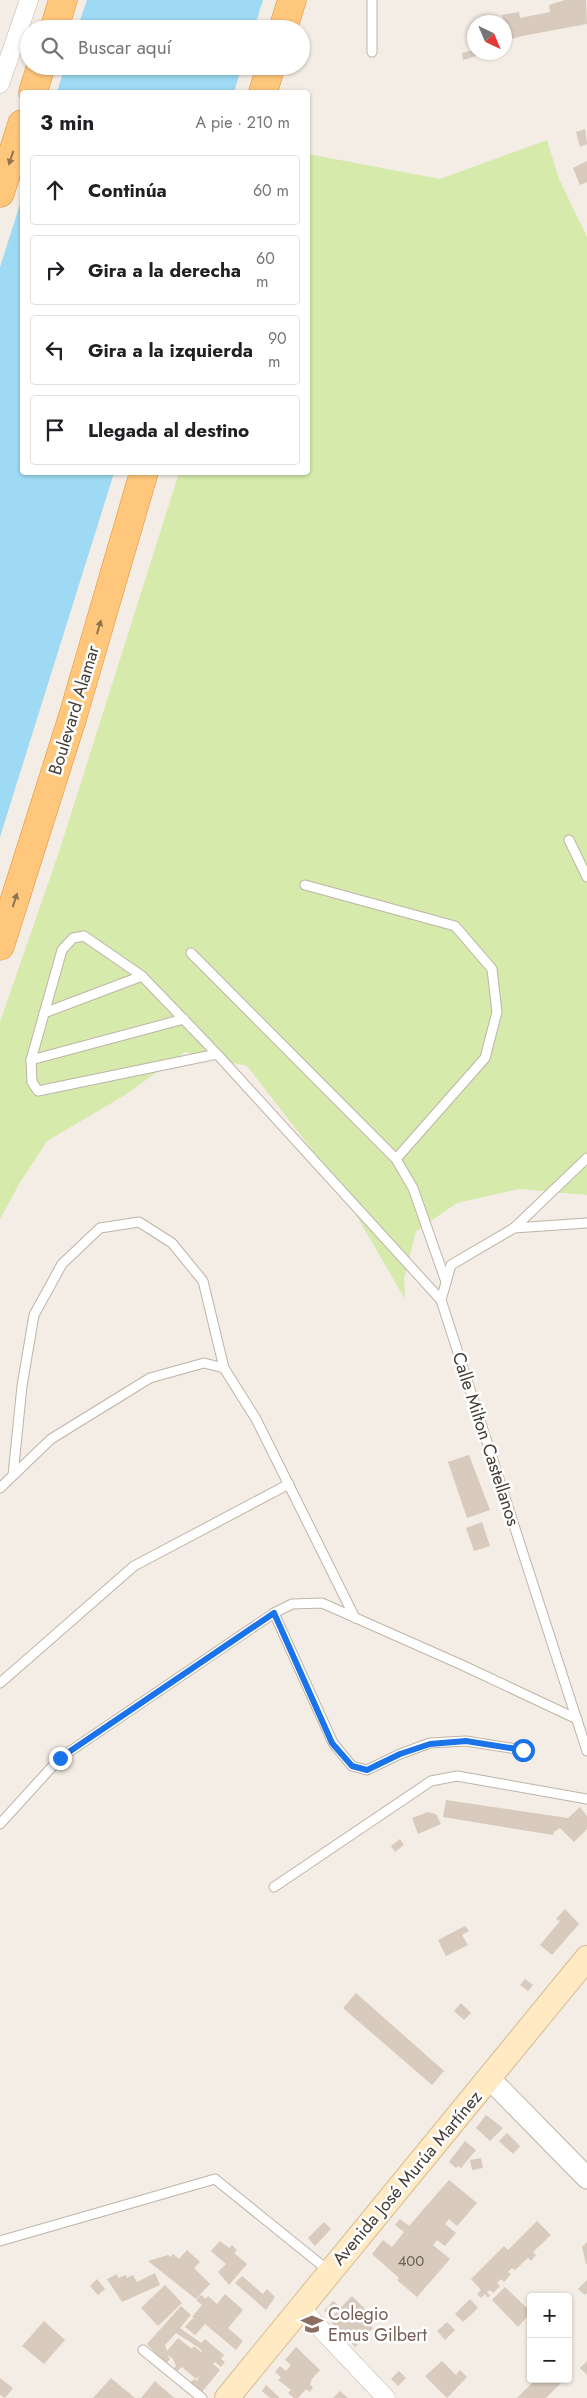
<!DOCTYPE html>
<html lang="es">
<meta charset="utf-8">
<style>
:root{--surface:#fff;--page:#f6f6f6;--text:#202124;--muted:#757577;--line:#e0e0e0}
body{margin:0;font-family:Jost,sans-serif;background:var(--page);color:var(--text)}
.controls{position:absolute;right:15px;bottom:15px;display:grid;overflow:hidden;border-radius:5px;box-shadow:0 1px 4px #0004}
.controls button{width:45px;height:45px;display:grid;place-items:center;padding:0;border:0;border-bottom:1px solid var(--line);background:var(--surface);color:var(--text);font:25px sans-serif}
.compass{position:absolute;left:467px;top:15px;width:45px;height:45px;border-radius:50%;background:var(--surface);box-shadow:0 1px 4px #0004;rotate:136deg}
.stop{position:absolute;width:15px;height:15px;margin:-11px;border:4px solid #1a73e8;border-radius:50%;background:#fff}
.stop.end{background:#1a73e8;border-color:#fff;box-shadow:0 1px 5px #0008}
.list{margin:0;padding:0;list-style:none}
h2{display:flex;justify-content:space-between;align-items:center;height:65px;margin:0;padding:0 20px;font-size:21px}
h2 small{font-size:16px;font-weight:400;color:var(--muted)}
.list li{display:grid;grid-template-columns:32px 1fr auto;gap:15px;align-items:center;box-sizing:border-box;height:70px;margin:0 10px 10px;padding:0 10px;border:1px solid var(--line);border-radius:5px}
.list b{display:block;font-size:19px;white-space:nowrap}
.list em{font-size:16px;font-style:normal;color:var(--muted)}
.icon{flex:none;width:28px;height:28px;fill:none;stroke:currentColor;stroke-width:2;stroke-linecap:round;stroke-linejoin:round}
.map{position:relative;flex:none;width:587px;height:2398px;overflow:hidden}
.search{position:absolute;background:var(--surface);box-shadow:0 1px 4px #0004;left:20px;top:20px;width:290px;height:55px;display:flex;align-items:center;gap:12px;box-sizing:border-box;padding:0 18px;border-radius:28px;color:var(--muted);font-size:19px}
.panel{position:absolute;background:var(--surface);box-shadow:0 1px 4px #0004;left:20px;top:90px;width:290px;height:385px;border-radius:5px}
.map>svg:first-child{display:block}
</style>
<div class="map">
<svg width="587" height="2398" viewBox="0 0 587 2398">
<rect width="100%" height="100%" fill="#f3ede5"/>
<polygon fill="#d5eaab" points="547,140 559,179 587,237 587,1195 519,1189 457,1203 416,1231 404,1279 405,1299 337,1182 247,1066 185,1052 125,1095 47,1141 19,1184 0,1219 0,1022 58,855 179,473 308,472 308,154 440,179"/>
<g fill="#9edaf3">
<polygon points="87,0 263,0 254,29 77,29"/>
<polygon points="65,66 242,66 234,92 57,92"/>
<polygon points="22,198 22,472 114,473 0,837 0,267"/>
</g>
<g fill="#d8cabd" fill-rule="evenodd">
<polygon points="565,0 586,0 587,24 522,36 504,41 504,22 502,15 519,12 520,18 550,12 549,5"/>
<polygon points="474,50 474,52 487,53 463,60 462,53"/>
<polygon points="585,129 587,144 580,147 576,132"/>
<polygon points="587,161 587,182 580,185 573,168"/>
<polygon points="469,1455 490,1510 467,1518 448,1462"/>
<polygon points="482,1522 490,1546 474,1551 466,1528"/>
<polygon points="446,1800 568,1818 580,1807 587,1816 587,1829 574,1842 560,1828 554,1832 553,1835 443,1817"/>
<polygon points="428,1812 436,1814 441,1824 418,1834 412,1818"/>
<polygon points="400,1839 404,1845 395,1852 391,1846"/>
<polygon points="565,1909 579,1924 552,1955 540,1945 560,1921 556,1919"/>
<polygon points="465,1926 469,1931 462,1935 468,1945 446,1956 438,1940"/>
<polygon points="525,1979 533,1985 528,1991 520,1985"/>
<polygon points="356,1993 444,2071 432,2085 343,2008"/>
<polygon points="461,2003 471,2013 464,2020 454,2011"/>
<polygon points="486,2115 503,2128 490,2141 476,2128"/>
<polygon points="507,2133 520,2146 513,2154 499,2141"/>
<polygon points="465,2141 476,2150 461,2168 458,2166 456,2168 449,2162"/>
<polygon points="481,2158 483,2168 472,2170 470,2160"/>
<polygon points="449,2180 477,2203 457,2226 449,2219 445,2224 456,2233 445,2246 437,2240 433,2245 450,2259 417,2297 397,2280 399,2278 372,2254 383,2240 392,2247 404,2232 395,2225 400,2219 409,2226"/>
<polygon points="537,2221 551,2235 533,2252 536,2255 531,2261 528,2258 515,2270 512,2268 508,2272 511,2274 504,2282 501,2279 497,2283 500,2286 493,2293 490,2290 487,2292 490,2295 488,2298 485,2294 481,2298 477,2294 481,2290 471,2279 504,2246 508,2250"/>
<polygon points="324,2222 331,2229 315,2246 308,2238"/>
<polygon points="220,2241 229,2248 232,2245 237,2250 234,2253 247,2264 229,2285 218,2272 226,2264 211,2251"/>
<polygon points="587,2242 587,2264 586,2264 582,2247"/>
<polygon points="187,2250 200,2262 194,2268 210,2284 196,2299 148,2261 168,2255 171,2257 173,2254 179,2259"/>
<polygon points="155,2273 160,2285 122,2302 107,2279 117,2274 118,2278 126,2275 127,2278 133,2275 137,2282"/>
<polygon points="242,2276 263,2294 267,2289 275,2297 266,2310 235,2283"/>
<polygon points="97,2279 105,2289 98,2295 90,2286"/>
<polygon points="587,2280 587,2293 585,2295 578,2289"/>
<polygon points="165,2285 182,2303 158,2326 141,2308"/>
<polygon points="505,2287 531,2312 518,2327 492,2300"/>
<polygon points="225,2294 243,2310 228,2328 243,2341 236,2350 205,2324 195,2335 185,2327 192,2319 194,2319 192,2317 202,2305 196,2300 201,2295 206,2299 208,2296 217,2304"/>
<polygon points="352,2296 375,2319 369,2325 373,2328 367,2334 364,2332 359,2337 362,2340 355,2347 329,2320"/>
<polygon points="470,2299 478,2308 463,2322 455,2314"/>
<polygon points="333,2301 338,2305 330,2315 324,2311"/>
<path d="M 181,2306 L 191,2315 L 180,2328 L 201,2343 L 205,2339 L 224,2355 L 221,2359 L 225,2362 L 221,2367 L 215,2362 L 213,2364 L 220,2370 L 201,2393 L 190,2383 L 194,2379 L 197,2381 L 199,2376 L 196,2379 L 182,2367 L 176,2372 L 173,2369 L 176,2366 L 173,2359 L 167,2354 L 170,2359 L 166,2364 L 147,2344 ZM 176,2333 L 198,2347 L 202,2351 L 201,2352 L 194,2346 L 192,2349 L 178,2338 L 167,2351 L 165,2345 Z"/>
<polygon points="44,2321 65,2340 44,2364 22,2346"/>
<polygon points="447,2322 455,2330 445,2340 437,2331"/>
<polygon points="296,2347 320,2370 312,2379 310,2385 313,2387 310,2392 306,2389 298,2398 294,2398 288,2393 291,2390 278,2380 281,2377 275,2372 280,2366 286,2371 291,2365 285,2360"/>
<polygon points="442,2361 456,2375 460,2370 467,2377 447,2398 425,2376"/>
<polygon points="587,2361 587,2375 580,2368"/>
<polygon points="399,2371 406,2378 398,2386 391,2379"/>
<polygon points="0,2378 13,2388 5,2398 0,2395"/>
<polygon points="111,2378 135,2398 93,2398"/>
<polygon points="536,2379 565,2379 546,2398 517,2398"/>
<polygon points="155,2381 172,2396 175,2398 141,2398"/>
<polygon points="266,2385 279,2397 279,2398 270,2398 262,2391"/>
<polygon points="340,2391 348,2398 333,2398"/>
</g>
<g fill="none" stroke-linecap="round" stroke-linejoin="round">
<g stroke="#bfb4a7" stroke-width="11">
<g id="service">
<polyline points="372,52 372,0"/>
<polyline points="569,840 587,877"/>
<polyline points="305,885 455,926 492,969 497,1012 485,1058 396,1159"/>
<polyline points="191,953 396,1159 413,1188 446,1282"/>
<polyline points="44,1013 142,976"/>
<polyline points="217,1054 38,1091 32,1082 31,1060 62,950 73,938 84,936 142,976 217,1054 441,1300"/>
<polyline points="31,1060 184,1019"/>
<polyline points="587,1223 514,1228 451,1265 441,1300 587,1751"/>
<polyline points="514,1228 587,1158"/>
<polyline points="13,1475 22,1386 34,1315 62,1264 100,1228 139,1222 172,1243 203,1281 224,1368"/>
<polyline points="0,1488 51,1439 150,1378 204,1363 224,1368 256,1419 355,1618"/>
<polyline points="274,1613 292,1604 322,1603 462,1665 577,1719"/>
<polyline points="0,1683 134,1566 289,1484"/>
<polyline points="0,1824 60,1758 274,1613 333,1743 352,1766 367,1770 400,1754 430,1743 466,1741 523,1750"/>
<polyline points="274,1887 431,1781 457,1776 587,1799"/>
<polyline points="0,2241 215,2179 329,2271"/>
<polyline points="143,2350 202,2398"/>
</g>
</g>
<g stroke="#bfb4a7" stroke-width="19">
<g id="minor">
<polyline points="0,84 29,0"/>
<polyline points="300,2307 386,2398"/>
</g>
</g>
<g stroke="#bfb4a7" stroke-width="23">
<polyline id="tertiary" points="490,2079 587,2178"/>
</g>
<g stroke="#d6bc92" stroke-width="26">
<polyline id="secondary" points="227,2398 587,1958"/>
</g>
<g stroke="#e48c2e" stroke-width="29">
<g id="trunk">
<polyline points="54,29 63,0"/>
<polyline points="283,29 292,0"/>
<polyline points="33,92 41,66"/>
<polyline points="263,92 271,66"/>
<polyline points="0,193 22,124"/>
<polyline points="0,946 72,719 144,472"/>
</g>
</g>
<use href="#service" stroke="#fff" stroke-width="9"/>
<use href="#minor" stroke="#fff" stroke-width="18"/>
<use href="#tertiary" stroke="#fff" stroke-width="21"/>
<use href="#secondary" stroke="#ffeac3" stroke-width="24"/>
<use href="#trunk" stroke="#ffc77b" stroke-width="28"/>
</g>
<defs><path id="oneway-solid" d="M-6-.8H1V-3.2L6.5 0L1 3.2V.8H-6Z" transform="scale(1.25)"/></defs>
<g fill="#907450">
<use href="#oneway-solid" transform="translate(11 158) rotate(108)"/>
<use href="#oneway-solid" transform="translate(99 627) rotate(-74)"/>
<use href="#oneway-solid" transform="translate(15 900) rotate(-72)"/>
</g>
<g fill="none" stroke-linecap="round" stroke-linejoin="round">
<polyline stroke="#1a73e8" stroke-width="6" points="60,1758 274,1613 332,1743 352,1766 367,1770 400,1754 430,1744 466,1741 523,1750"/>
</g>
<defs>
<g id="school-bare" transform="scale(1.725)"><path d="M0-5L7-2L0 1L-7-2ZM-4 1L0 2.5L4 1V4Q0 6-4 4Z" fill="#8d6e63" stroke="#fff" stroke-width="2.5" paint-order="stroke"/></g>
</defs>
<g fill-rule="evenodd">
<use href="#school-bare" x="312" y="2324"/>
</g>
<g text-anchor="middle" stroke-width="5" stroke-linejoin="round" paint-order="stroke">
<g font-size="15" fill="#6a6056">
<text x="411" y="2266">400</text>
</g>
<g font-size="18" fill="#463d34" stroke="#fff">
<text transform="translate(74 710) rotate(-73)" y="6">Boulevard Alamar</text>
<text transform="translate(486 1439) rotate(72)" y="6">Calle Milton Castellanos</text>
<text transform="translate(407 2178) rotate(-50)" y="6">Avenida José Murúa Martínez</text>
</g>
<g font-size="18" fill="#785e54" stroke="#fff" text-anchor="start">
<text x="328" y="2320">Colegio<tspan x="328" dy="21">Emus Gilbert</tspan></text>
</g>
</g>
</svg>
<div class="controls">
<button>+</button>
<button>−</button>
</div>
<svg class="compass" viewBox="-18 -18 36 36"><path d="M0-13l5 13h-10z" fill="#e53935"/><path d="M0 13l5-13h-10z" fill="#757577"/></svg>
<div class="stop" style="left:523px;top:1750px"></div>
<div class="stop end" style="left:60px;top:1758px"></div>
<div class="search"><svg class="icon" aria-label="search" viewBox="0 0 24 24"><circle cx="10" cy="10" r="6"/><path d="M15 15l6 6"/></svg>Buscar aquí</div>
<section class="panel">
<h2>3 min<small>A pie · 210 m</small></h2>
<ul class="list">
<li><svg class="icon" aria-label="ahead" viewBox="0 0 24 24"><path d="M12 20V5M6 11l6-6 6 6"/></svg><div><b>Continúa</b></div><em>60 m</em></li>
<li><svg class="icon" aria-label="right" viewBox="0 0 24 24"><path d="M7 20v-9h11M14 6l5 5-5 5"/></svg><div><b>Gira a la derecha</b></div><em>60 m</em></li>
<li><svg class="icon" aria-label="left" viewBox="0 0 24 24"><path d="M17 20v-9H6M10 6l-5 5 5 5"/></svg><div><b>Gira a la izquierda</b></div><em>90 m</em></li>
<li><svg class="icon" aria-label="arrive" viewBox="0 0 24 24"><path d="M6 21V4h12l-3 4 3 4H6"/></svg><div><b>Llegada al destino</b></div></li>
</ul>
</section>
</div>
